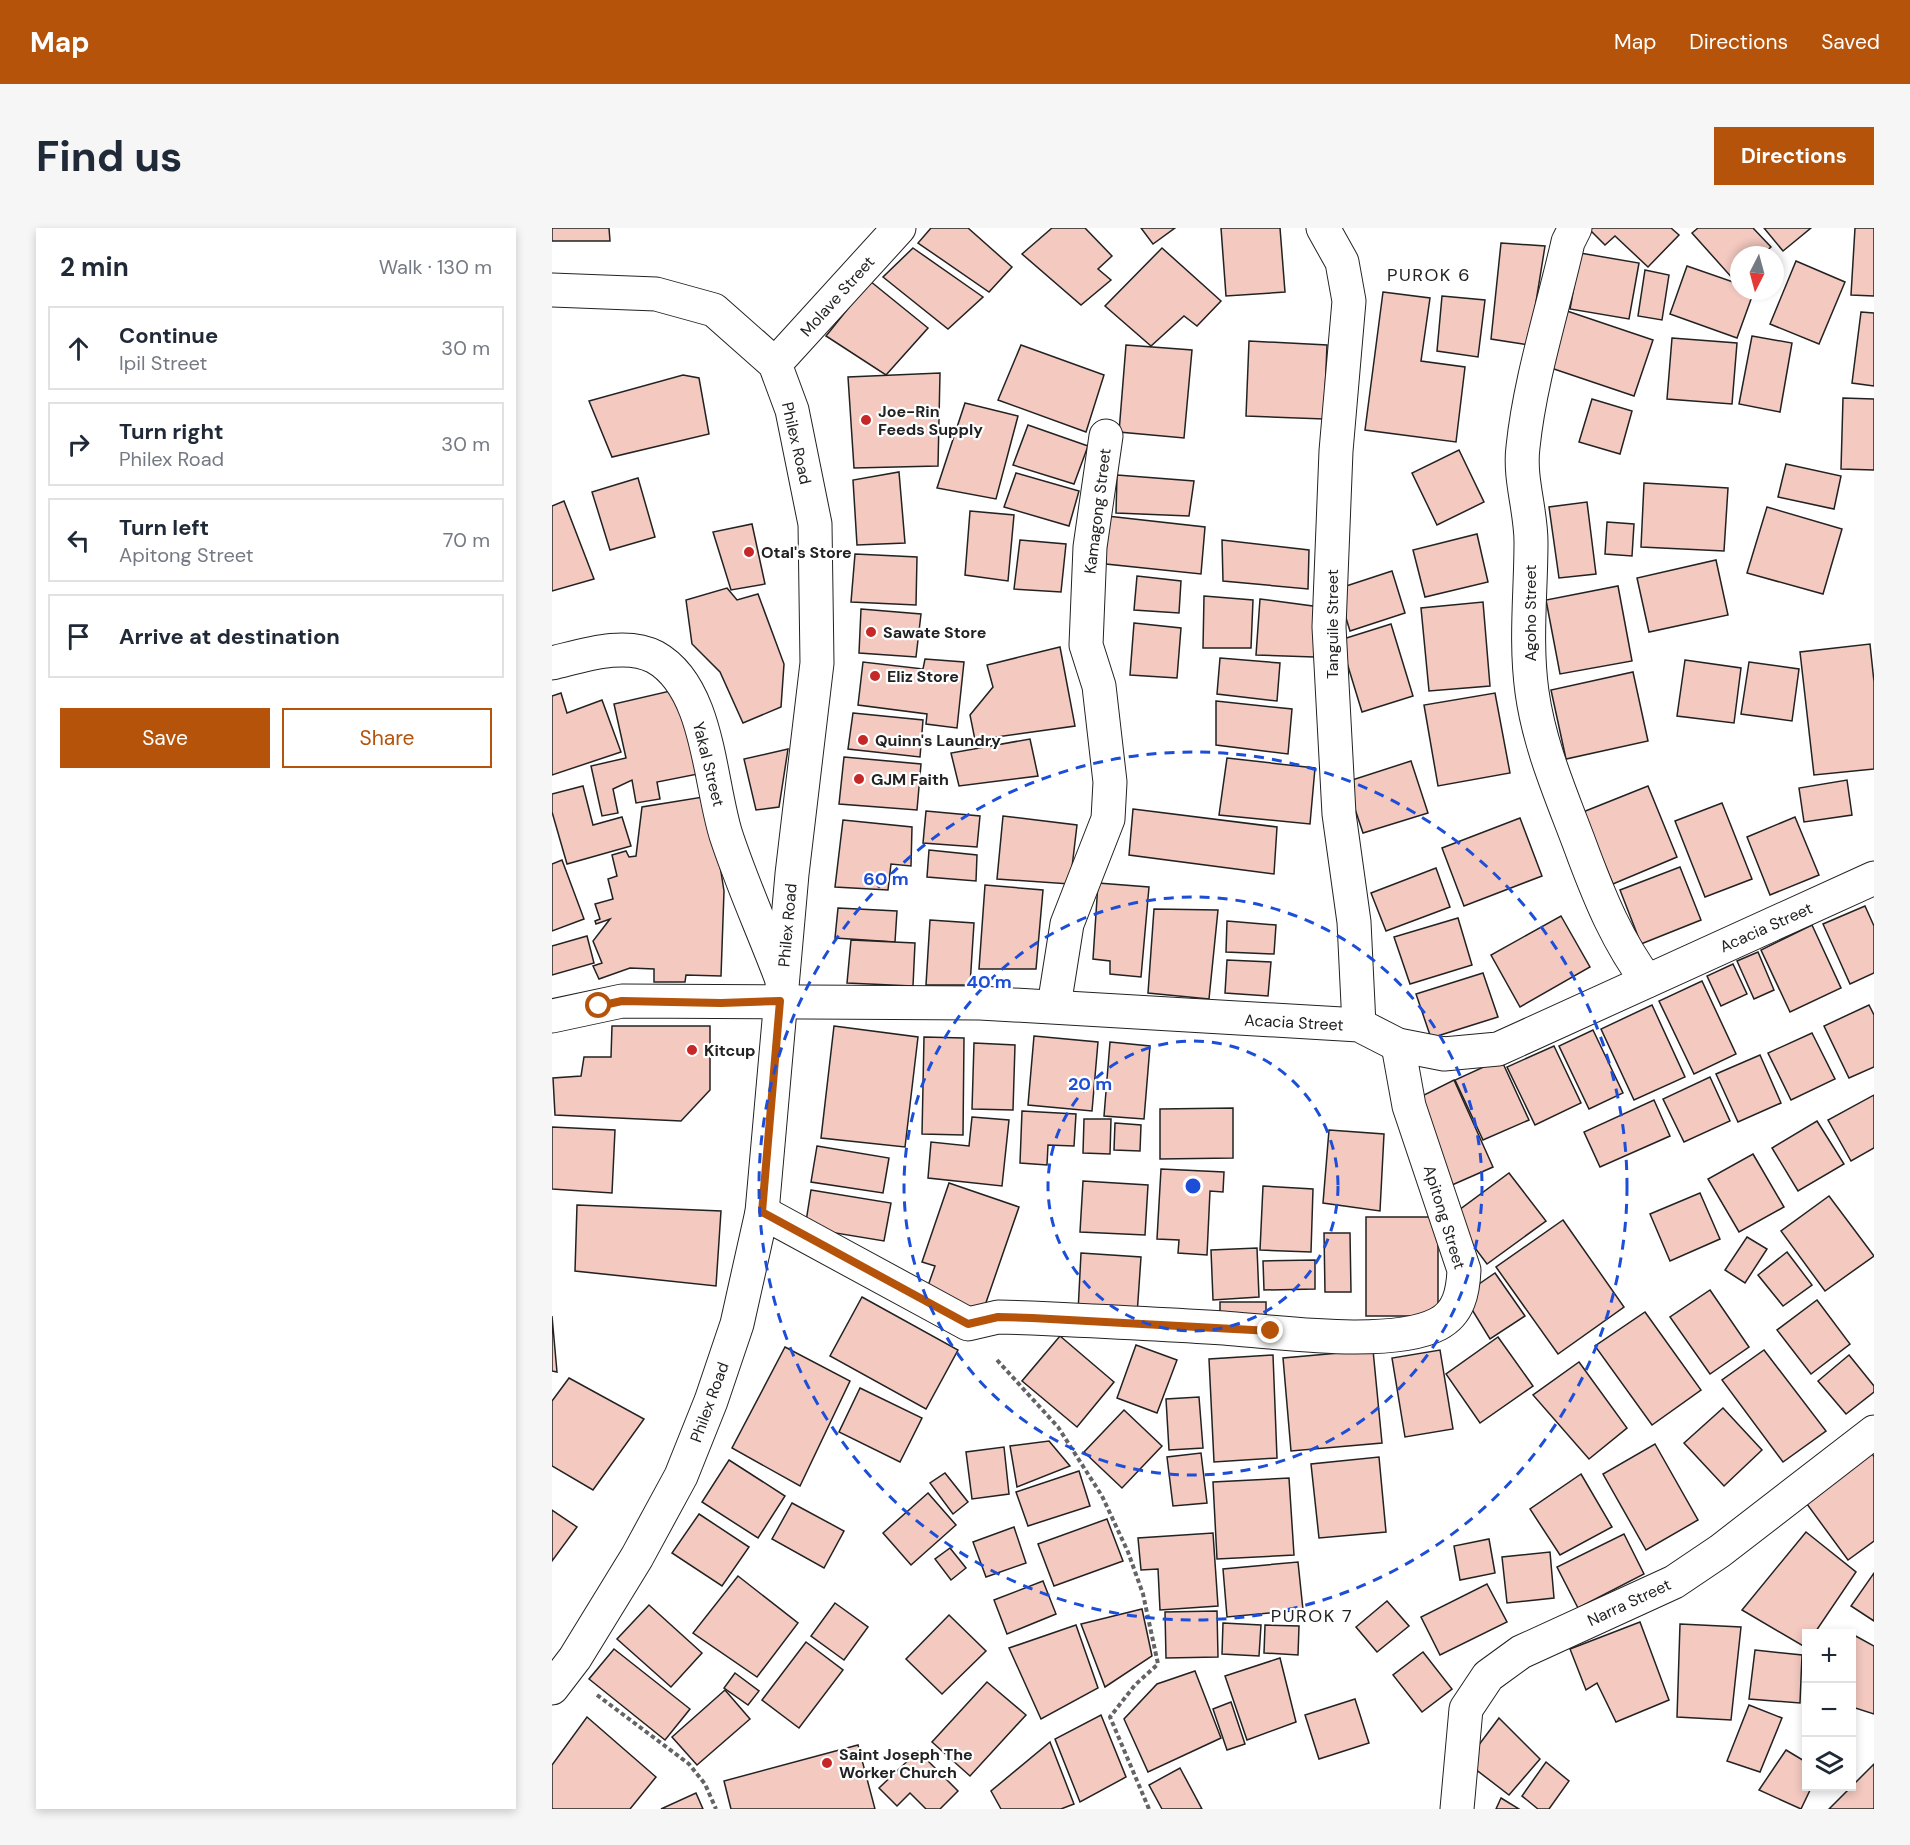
<!DOCTYPE html>
<meta charset="utf-8">
<style>
:root{--surface:#fff;--page:#f6f6f7;--text:#1f2937;--muted:#747a83;--line:#e0e1e3;--accent:#b45309}
body{margin:0;font-family:"DM Sans",sans-serif;background:var(--page);color:var(--text)}
.controls{position:absolute;right:18px;bottom:18px;display:grid;overflow:hidden;border-radius:0px;box-shadow:0 3px 9px #0003}
.controls button{width:54px;height:54px;display:grid;place-items:center;padding:0;border:0;border-bottom:2px solid var(--line);background:var(--surface);color:var(--text);font:30px sans-serif}
.compass{position:absolute;left:1178px;top:18px;width:54px;height:54px;border-radius:50%;background:var(--surface);box-shadow:0 3px 9px #0003;rotate:186deg}
.stop{position:absolute;width:18px;height:18px;margin:-14px;border:4px solid #b45309;border-radius:50%;background:#fff}
.stop.end{background:#b45309;border-color:#fff;box-shadow:0 2px 6px #0008}
.list{margin:0;padding:0;list-style:none}
h2{display:flex;justify-content:space-between;align-items:center;height:78px;margin:0;padding:0 24px;font-size:26px}
h2 small{font-size:20px;font-weight:400;color:var(--muted)}
.list li{display:grid;grid-template-columns:39px 1fr auto;gap:18px;align-items:center;box-sizing:border-box;height:84px;margin:0 12px 12px;padding:0 12px;border:2px solid var(--line);border-radius:0px}
.list b{display:block;font-size:22px;white-space:nowrap}
.list p{margin:0;font-size:20px;white-space:nowrap;color:var(--muted)}
.list em{font-size:20px;font-style:normal;color:var(--muted)}
.actions{display:flex;gap:12px;padding:18px 24px}
.actions a{flex:1;padding:14px 0;border:2px solid var(--accent);border-radius:0px;text-align:center;font-size:21px;color:var(--accent)}
.actions .main{background:var(--accent);color:#fff}
.icon{flex:none;width:33px;height:33px;fill:none;stroke:currentColor;stroke-width:2;stroke-linecap:round;stroke-linejoin:round}
.map{position:relative;flex:none;width:1322px;height:1581px;overflow:hidden;border-radius:0px}
header{display:flex;align-items:center;gap:36px;box-sizing:border-box;height:84px;padding:0 30px;background:var(--accent);color:#fff}
header strong{font-size:28px}
nav{display:flex;gap:33px;margin-inline-start:auto;font-size:21px}
.intro{display:flex;align-items:center;justify-content:space-between;box-sizing:border-box;height:144px;padding:0 36px}
h1{margin:0;font-size:42px}
.button{padding:15px 27px;border-radius:0px;background:var(--accent);color:#fff;font-size:21px;font-weight:700}
main{display:flex;gap:36px;padding:0 36px}
aside{flex:1;background:var(--surface);border-radius:0px;box-shadow:0 3px 9px #0003}
.map>svg:first-child{display:block}
</style>
<header>
<strong>Map</strong>
<nav><a>Map</a><a>Directions</a><a>Saved</a></nav>
</header>
<div class="intro"><h1>Find us</h1><a class="button">Directions</a></div>
<main>
<aside>
<h2>2 min<small>Walk · 130 m</small></h2>
<ul class="list">
<li><svg class="icon" aria-label="ahead" viewBox="0 0 24 24"><path d="M12 20V5M6 11l6-6 6 6"/></svg><div><b>Continue</b><p>Ipil Street</p></div><em>30 m</em></li>
<li><svg class="icon" aria-label="right" viewBox="0 0 24 24"><path d="M7 20v-9h11M14 6l5 5-5 5"/></svg><div><b>Turn right</b><p>Philex Road</p></div><em>30 m</em></li>
<li><svg class="icon" aria-label="left" viewBox="0 0 24 24"><path d="M17 20v-9H6M10 6l-5 5 5 5"/></svg><div><b>Turn left</b><p>Apitong Street</p></div><em>70 m</em></li>
<li><svg class="icon" aria-label="arrive" viewBox="0 0 24 24"><path d="M6 21V4h12l-3 4 3 4H6"/></svg><div><b>Arrive at destination</b></div></li>
</ul>
<div class="actions"><a class="main">Save</a><a>Share</a></div>
</aside>
<div class="map">
<svg width="1322" height="1581" viewBox="0 0 1322 1581">
<rect width="100%" height="100%" fill="#fff"/>
<g fill="#f3c9c0" stroke="#222" stroke-width="1.5">
<polygon points="0,0 57,0 58,13 0,13"/>
<polygon points="379,0 416,0 460,39 437,64 366,15"/>
<polygon points="500,0 533,0 560,28 546,41 559,52 529,77 470,26"/>
<polygon points="589,0 623,0 601,16"/>
<polygon points="669,0 728,0 733,64 674,68"/>
<polygon points="1036,0 1119,0 1127,7 1096,39 1063,8 1053,17"/>
<polygon points="1146,0 1201,0 1219,19 1210,27 1187,27 1187,47 1182,52 1140,5"/>
<polygon points="1212,0 1259,0 1231,23"/>
<polygon points="1303,0 1322,0 1322,68 1299,67"/>
<polygon points="949,15 993,18 977,117 939,111"/>
<polygon points="361,20 431,69 396,101 331,49"/>
<polygon points="610,20 669,73 645,98 632,88 599,118 553,78"/>
<polygon points="1028,25 1087,35 1077,91 1018,81"/>
<polygon points="1244,33 1293,54 1267,116 1218,96"/>
<polygon points="1135,38 1187,56 1187,63 1202,63 1185,110 1118,86"/>
<polygon points="1093,42 1117,47 1110,92 1086,88"/>
<polygon points="318,53 376,100 334,147 274,108"/>
<polygon points="831,64 878,70 869,133 913,139 904,214 813,202"/>
<polygon points="890,68 933,72 926,129 885,123"/>
<polygon points="1015,83 1101,112 1082,168 996,139"/>
<polygon points="1309,84 1322,85 1322,158 1300,155"/>
<polygon points="1200,108 1240,115 1228,184 1187,176"/>
<polygon points="1120,110 1185,115 1180,176 1115,171"/>
<polygon points="697,113 775,117 772,191 694,188"/>
<polygon points="469,117 552,147 534,204 446,172"/>
<polygon points="574,117 640,122 632,210 567,204"/>
<polygon points="388,145 386,238 302,240 296,149"/>
<polygon points="131,147 147,150 157,206 60,229 37,173"/>
<polygon points="1291,170 1322,171 1322,242 1289,241"/>
<polygon points="1040,171 1080,183 1068,226 1027,214"/>
<polygon points="413,175 466,188 444,271 385,260"/>
<polygon points="476,197 536,218 522,256 461,237"/>
<polygon points="907,222 932,274 885,297 860,245"/>
<polygon points="1234,236 1289,248 1282,281 1226,269"/>
<polygon points="347,244 353,315 305,317 301,252"/>
<polygon points="464,245 527,263 517,298 452,279"/>
<polygon points="565,247 642,253 637,288 564,285"/>
<polygon points="86,250 103,309 58,322 40,264"/>
<polygon points="1092,255 1176,260 1172,323 1089,319"/>
<polygon points="12,273 42,351 0,363 0,278"/>
<polygon points="1035,274 1044,346 1007,350 997,279"/>
<polygon points="1215,279 1290,301 1271,366 1195,345"/>
<polygon points="418,283 462,287 456,353 413,347"/>
<polygon points="555,288 653,299 649,346 554,336"/>
<polygon points="1055,294 1082,296 1080,328 1053,326"/>
<polygon points="200,296 213,356 179,362 161,304"/>
<polygon points="925,306 936,354 873,369 861,322"/>
<polygon points="468,312 514,316 509,364 462,361"/>
<polygon points="670,312 757,322 756,361 671,353"/>
<polygon points="303,326 365,329 364,377 299,374"/>
<polygon points="1164,332 1176,387 1097,404 1085,350"/>
<polygon points="840,343 853,385 798,403 785,361"/>
<polygon points="585,348 629,353 627,385 582,382"/>
<polygon points="1066,358 1080,433 1008,446 994,372"/>
<polygon points="175,360 185,372 206,366 232,436 229,479 191,495 168,444 140,416 134,372"/>
<polygon points="652,368 701,372 699,420 651,420"/>
<polygon points="708,371 768,379 762,429 704,427"/>
<polygon points="931,374 938,458 877,463 869,380"/>
<polygon points="309,381 369,386 364,429 307,425"/>
<polygon points="582,395 629,400 625,450 578,447"/>
<polygon points="839,396 861,468 810,484 788,412"/>
<polygon points="1318,416 1322,454 1322,541 1262,547 1248,424"/>
<polygon points="508,419 523,498 423,512 418,487 441,459 435,437"/>
<polygon points="668,430 728,435 725,473 665,466"/>
<polygon points="373,431 412,434 405,500 374,496 375,486 306,477 311,434 371,441"/>
<polygon points="1133,432 1189,440 1182,495 1125,488"/>
<polygon points="1197,434 1247,441 1240,493 1189,486"/>
<polygon points="1081,444 1096,513 1014,531 999,462"/>
<polygon points="118,463 135,490 146,546 105,554 108,571 84,575 80,552 61,561 66,585 50,588 39,538 74,530 62,476"/>
<polygon points="9,465 15,485 50,472 69,524 0,547 0,468"/>
<polygon points="943,465 958,545 886,558 872,477"/>
<polygon points="664,473 740,481 736,526 664,517"/>
<polygon points="301,485 371,492 368,529 296,521"/>
<polygon points="478,511 486,548 407,558 399,525"/>
<polygon points="236,521 227,579 204,582 192,531"/>
<polygon points="292,529 369,536 365,582 287,576"/>
<polygon points="675,530 763,540 758,596 667,587"/>
<polygon points="859,533 876,585 811,605 794,554"/>
<polygon points="1295,552 1300,587 1252,594 1247,560"/>
<polygon points="31,558 41,597 70,589 79,618 15,636 0,584 0,566"/>
<polygon points="1096,558 1125,629 1061,656 1031,584"/>
<polygon points="157,568 172,663 169,748 134,747 133,754 102,754 102,741 78,740 47,751 41,738 50,735 41,713 58,691 44,696 43,693 48,691 43,676 61,671 56,651 65,648 60,627 74,623 77,629 84,628 90,579"/>
<polygon points="1170,575 1200,651 1153,669 1123,593"/>
<polygon points="581,581 725,599 722,646 577,627"/>
<polygon points="374,583 428,588 425,619 371,615"/>
<polygon points="451,588 525,597 518,656 445,651"/>
<polygon points="1243,589 1267,647 1218,667 1195,609"/>
<polygon points="968,590 990,648 912,678 890,620"/>
<polygon points="291,592 360,599 359,638 339,636 336,662 283,659"/>
<polygon points="377,622 425,627 424,653 375,649"/>
<polygon points="10,632 32,691 0,703 0,636"/>
<polygon points="1128,639 1149,692 1089,716 1068,662"/>
<polygon points="884,640 898,679 834,703 819,665"/>
<polygon points="546,655 597,659 589,749 558,746 558,733 541,731"/>
<polygon points="433,657 491,662 484,741 427,741"/>
<polygon points="1313,678 1322,698 1322,745 1298,756 1271,696"/>
<polygon points="286,680 345,683 343,714 283,710"/>
<polygon points="602,681 666,682 657,771 596,765"/>
<polygon points="1009,688 1038,739 968,779 939,727"/>
<polygon points="906,690 920,737 858,756 842,709"/>
<polygon points="378,692 422,695 418,757 374,757"/>
<polygon points="675,693 724,697 722,726 674,724"/>
<polygon points="1260,697 1289,760 1238,784 1209,722"/>
<polygon points="35,708 42,735 0,747 0,718"/>
<polygon points="299,712 363,715 361,758 295,755"/>
<polygon points="1206,724 1222,762 1202,771 1185,733"/>
<polygon points="675,732 719,734 716,768 673,765"/>
<polygon points="1181,736 1195,766 1169,778 1155,748"/>
<polygon points="931,745 946,789 879,810 864,766"/>
<polygon points="1150,753 1184,826 1142,846 1107,773"/>
<polygon points="1100,777 1133,849 1082,872 1049,801"/>
<polygon points="1317,777 1322,787 1322,839 1297,850 1272,798"/>
<polygon points="60,798 158,798 158,862 129,893 3,887 1,850 29,848 32,829 59,829"/>
<polygon points="282,798 366,809 353,919 269,910"/>
<polygon points="1041,802 1071,865 1037,881 1007,818"/>
<polygon points="1260,805 1283,851 1239,872 1216,825"/>
<polygon points="482,808 546,814 540,883 476,877"/>
<polygon points="372,809 412,810 411,907 370,906"/>
<polygon points="558,814 598,818 592,891 552,888"/>
<polygon points="422,815 463,817 461,882 420,881"/>
<polygon points="1002,818 1029,875 983,897 955,839"/>
<polygon points="1208,827 1229,875 1186,894 1164,846"/>
<polygon points="949,831 977,892 931,912 903,852"/>
<polygon points="1158,849 1178,893 1132,914 1111,871"/>
<polygon points="902,852 941,939 891,961 858,874"/>
<polygon points="1322,867 1322,920 1299,933 1276,892"/>
<polygon points="1102,872 1118,908 1048,939 1032,904"/>
<polygon points="681,880 681,930 608,931 608,881"/>
<polygon points="470,883 524,886 522,918 496,917 495,937 468,935"/>
<polygon points="420,889 457,892 450,958 376,950 379,914 417,918"/>
<polygon points="532,891 559,891 558,926 531,925"/>
<polygon points="1265,893 1292,936 1246,963 1220,920"/>
<polygon points="563,895 589,897 588,923 562,922"/>
<polygon points="0,899 63,902 60,965 0,961"/>
<polygon points="777,902 832,906 828,983 771,975"/>
<polygon points="265,918 337,930 331,965 259,954"/>
<polygon points="1201,926 1232,979 1187,1004 1156,951"/>
<polygon points="609,941 672,944 671,964 658,963 655,1027 626,1025 627,1012 605,1011"/>
<polygon points="957,945 994,993 935,1036 899,988"/>
<polygon points="531,953 596,957 593,1007 528,1004"/>
<polygon points="397,955 467,979 429,1089 372,1069 383,1038 370,1034"/>
<polygon points="711,958 761,961 759,1024 708,1022"/>
<polygon points="259,962 339,975 332,1013 253,1000"/>
<polygon points="1148,965 1168,1011 1118,1033 1098,986"/>
<polygon points="1277,968 1322,1028 1273,1063 1229,1003"/>
<polygon points="25,977 169,983 164,1058 23,1043"/>
<rect x="814" y="989" width="72" height="99"/>
<polygon points="1011,992 1072,1079 1006,1126 944,1039"/>
<polygon points="772,1005 798,1005 799,1064 773,1064"/>
<polygon points="1195,1009 1215,1021 1193,1055 1173,1042"/>
<polygon points="705,1020 707,1069 661,1072 659,1022"/>
<polygon points="1235,1024 1260,1057 1231,1078 1206,1047"/>
<polygon points="529,1025 589,1029 585,1087 526,1084"/>
<polygon points="763,1032 763,1061 712,1062 711,1033"/>
<polygon points="943,1045 973,1088 938,1111 911,1067"/>
<polygon points="1158,1062 1197,1119 1158,1146 1118,1089"/>
<polygon points="310,1069 406,1122 374,1181 278,1128"/>
<polygon points="1265,1072 1298,1116 1259,1146 1225,1102"/>
<rect x="668" y="1074" width="46" height="24"/>
<polygon points="1093,1084 1149,1162 1100,1197 1043,1118"/>
<polygon points="0,1088 5,1144 0,1143"/>
<polygon points="508,1108 562,1154 525,1199 470,1153"/>
<polygon points="946,1109 981,1158 928,1195 894,1146"/>
<polygon points="584,1117 625,1132 605,1185 565,1170"/>
<polygon points="233,1119 298,1153 248,1258 180,1220"/>
<polygon points="821,1122 830,1215 739,1223 731,1130"/>
<polygon points="888,1122 901,1201 853,1209 840,1130"/>
<polygon points="1212,1122 1274,1203 1231,1234 1170,1152"/>
<polygon points="721,1127 725,1230 662,1234 657,1131"/>
<polygon points="1297,1127 1322,1158 1322,1164 1294,1186 1266,1153"/>
<polygon points="1027,1134 1075,1200 1037,1231 981,1167"/>
<polygon points="17,1150 92,1191 41,1262 0,1238 0,1173"/>
<polygon points="308,1160 370,1190 348,1234 287,1204"/>
<polygon points="647,1169 651,1220 617,1222 614,1171"/>
<polygon points="1171,1180 1210,1222 1172,1258 1132,1215"/>
<polygon points="572,1182 610,1218 570,1260 532,1224"/>
<polygon points="497,1213 518,1238 465,1259 458,1218"/>
<polygon points="1103,1216 1146,1292 1094,1322 1051,1246"/>
<polygon points="452,1219 457,1266 420,1271 414,1224"/>
<polygon points="649,1225 655,1275 621,1278 615,1229"/>
<polygon points="1320,1225 1322,1229 1322,1313 1296,1332 1252,1272"/>
<polygon points="827,1229 834,1304 767,1310 759,1236"/>
<polygon points="177,1232 233,1268 206,1310 150,1274"/>
<polygon points="527,1243 538,1278 476,1298 464,1264"/>
<polygon points="393,1245 416,1274 401,1286 378,1255"/>
<polygon points="1029,1246 1060,1299 1008,1327 978,1281"/>
<polygon points="737,1250 742,1327 665,1331 661,1254"/>
<polygon points="376,1265 404,1297 359,1337 331,1305"/>
<polygon points="240,1275 292,1303 272,1340 220,1311"/>
<polygon points="0,1282 25,1299 0,1333"/>
<polygon points="147,1286 197,1319 170,1358 120,1325"/>
<polygon points="555,1291 571,1333 502,1358 486,1316"/>
<polygon points="462,1299 474,1335 434,1349 421,1314"/>
<polygon points="1254,1304 1304,1344 1262,1406 1254,1406 1253,1419 1190,1382"/>
<polygon points="661,1305 666,1378 608,1382 606,1341 589,1342 586,1310"/>
<polygon points="1072,1306 1092,1346 1026,1380 1005,1339"/>
<polygon points="937,1311 943,1345 908,1352 902,1318"/>
<polygon points="398,1320 414,1340 399,1352 383,1331"/>
<polygon points="998,1324 1002,1370 955,1375 950,1329"/>
<polygon points="746,1334 751,1382 675,1389 671,1341"/>
<polygon points="1322,1345 1322,1393 1299,1378"/>
<polygon points="186,1348 246,1395 205,1449 141,1405"/>
<polygon points="491,1353 504,1386 455,1406 442,1372"/>
<polygon points="935,1356 955,1394 888,1427 869,1389"/>
<polygon points="835,1373 857,1398 825,1424 804,1399"/>
<polygon points="283,1375 316,1399 292,1432 259,1408"/>
<polygon points="97,1377 150,1425 119,1459 65,1411"/>
<polygon points="590,1381 600,1428 553,1459 529,1396"/>
<polygon points="665,1383 666,1429 614,1430 613,1384"/>
<polygon points="397,1387 434,1423 390,1466 354,1431"/>
<polygon points="1088,1394 1117,1472 1064,1494 1045,1455 1034,1462 1018,1421"/>
<polygon points="671,1395 709,1397 707,1428 670,1426"/>
<polygon points="1128,1396 1189,1399 1179,1492 1125,1489"/>
<polygon points="524,1397 546,1460 489,1491 457,1420"/>
<polygon points="713,1397 747,1398 746,1427 712,1425"/>
<polygon points="1300,1406 1322,1418 1322,1486 1300,1479"/>
<polygon points="254,1414 291,1442 247,1500 210,1472"/>
<polygon points="62,1421 138,1481 113,1512 37,1451"/>
<polygon points="1203,1422 1250,1427 1248,1475 1197,1471"/>
<polygon points="871,1424 900,1461 870,1484 841,1447"/>
<polygon points="728,1430 744,1494 695,1512 673,1448"/>
<polygon points="643,1443 669,1510 596,1544 572,1491 605,1456"/>
<polygon points="183,1445 207,1463 196,1477 172,1460"/>
<polygon points="435,1454 474,1487 418,1548 380,1514"/>
<polygon points="173,1462 198,1491 145,1537 120,1509"/>
<polygon points="803,1471 817,1515 767,1531 753,1487"/>
<polygon points="679,1474 693,1516 675,1522 661,1481"/>
<polygon points="1197,1477 1230,1490 1208,1544 1175,1533"/>
<polygon points="549,1487 574,1549 528,1574 503,1511"/>
<polygon points="35,1489 104,1549 78,1581 0,1581 0,1537"/>
<polygon points="947,1490 988,1531 957,1567 914,1534"/>
<polygon points="498,1514 522,1576 509,1581 449,1581 439,1563"/>
<polygon points="306,1517 323,1581 179,1581 172,1553"/>
<polygon points="1234,1522 1254,1534 1254,1558 1260,1558 1249,1581 1207,1562"/>
<polygon points="366,1523 406,1563 388,1581 374,1581 358,1565 345,1578 327,1560"/>
<polygon points="994,1534 1017,1553 997,1581 986,1581 970,1568"/>
<polygon points="1322,1536 1322,1581 1277,1581"/>
<polygon points="628,1540 650,1581 610,1581 597,1557"/>
<polygon points="144,1565 151,1581 109,1581"/>
<polygon points="949,1570 967,1581 944,1581"/>
</g>
<g fill="none" stroke-linecap="round" stroke-linejoin="round">
<g stroke="#222" stroke-width="35">
<g id="minor">
<polyline points="771,0 790,34 797,73 784,223 777,399 787,586 802,694 807,797"/>
<path d="M 1023,0 L 1016,14 C 1001,81 978,151 971,219 C 967,251 979,282 979,314 C 979,364 973,413 980,464 C 988,522 1012,573 1032,628 C 1049,673 1066,714 1095,753"/>
<polyline points="223,136 347,0"/>
<path d="M 0,435 C 30,428 73,413 103,429 C 157,459 157,553 174,607 C 190,656 212,704 230,752"/>
<polyline points="502,778 515,696 556,591 558,554 547,458 534,417 538,319 554,208"/>
<polyline points="0,788 70,773 428,775 807,797 846,817 892,826 946,821 1322,650"/>
<path d="M 210,984 L 416,1096 L 446,1089 L 480,1090 C 544,1093 608,1096 672,1100 C 725,1104 840,1120 886,1096 C 907,1085 911,1064 912,1042 L 857,878 L 846,817"/>
<polyline points="905,1581 914,1481 936,1448 969,1424 1122,1354 1168,1323 1322,1204"/>
</g>
</g>
<g stroke="#222" stroke-width="35">
<polyline id="tertiary" points="0,62 104,66 162,82 223,136 240,182 263,296 265,435 240,646 210,984 185,1096 159,1173 129,1248 85,1329 23,1430 0,1460"/>
</g>
<g stroke="#646464" stroke-width="4" stroke-dasharray="4.5 3" stroke-linecap="butt">
<polyline points="445,1132 506,1199 550,1268 576,1324 591,1366 606,1436 583,1457 558,1489 597,1581"/>
<polyline points="45,1467 137,1536 153,1556 164,1581"/>
</g>
<use href="#minor" stroke="#fff" stroke-width="33"/>
<use href="#tertiary" stroke="#fff" stroke-width="33"/>
</g>
<g fill="none" stroke-linecap="round" stroke-linejoin="round">
<polyline stroke="#b45309" stroke-width="8" points="47,778 70,773 169,775 228,773 210,984 416,1096 446,1089 480,1090 719,1103"/>
</g>
<g fill="none" stroke="#1d4ed8" stroke-width="3" stroke-dasharray="10 8">
<circle cx="641" cy="958" r="145"/>
<circle cx="641" cy="958" r="289"/>
<circle cx="641" cy="958" r="434"/>
</g>
<g fill="#c62828" stroke="#fff" stroke-width="2">
<circle cx="314" cy="192" r="6"/>
<circle cx="197" cy="324" r="6"/>
<circle cx="319" cy="404" r="6"/>
<circle cx="323" cy="448" r="6"/>
<circle cx="311" cy="512" r="6"/>
<circle cx="307" cy="551" r="6"/>
<circle cx="140" cy="822" r="6"/>
<circle cx="275" cy="1535" r="6"/>
</g>
<g text-anchor="middle" stroke-width="4.5" stroke-linejoin="round" paint-order="stroke">
<g font-size="16" fill="#222" stroke="#fff">
<text transform="translate(285 68) rotate(-48)" y="6">Molave Street</text>
<text transform="translate(245 215) rotate(77)" y="6">Philex Road</text>
<text transform="translate(545 283) rotate(-83)" y="6">Kamagong Street</text>
<text transform="translate(978 385) rotate(-90)" y="6">Agoho Street</text>
<text transform="translate(780 396) rotate(-90)" y="6">Tanguile Street</text>
<text transform="translate(157 536) rotate(76)" y="6">Yakal Street</text>
<text transform="translate(235 697) rotate(-85)" y="6">Philex Road</text>
<text transform="translate(1214 699) rotate(-24)" y="6">Acacia Street</text>
<text transform="translate(742 794) rotate(3)" y="6">Acacia Street</text>
<text transform="translate(893 989) rotate(73)" y="6">Apitong Street</text>
<text transform="translate(157 1174) rotate(-70)" y="6">Philex Road</text>
<text transform="translate(1077 1374) rotate(-25)" y="6">Narra Street</text>
</g>
<g font-size="16" font-weight="bold" fill="#222" stroke="#fff" text-anchor="start">
<text x="326" y="189">Joe-Rin<tspan x="326" dy="18">Feeds Supply</tspan></text>
<text x="209" y="330">Otal's Store</text>
<text x="331" y="410">Sawate Store</text>
<text x="335" y="454">Eliz Store</text>
<text x="323" y="518">Quinn's Laundry</text>
<text x="319" y="557">GJM Faith</text>
<text x="152" y="828">Kitcup</text>
<text x="287" y="1532">Saint Joseph The<tspan x="287" dy="18">Worker Church</tspan></text>
</g>
<g font-size="18" letter-spacing="1.5" fill="#222" stroke="#fff">
<text x="877" y="53">PUROK 6</text>
<text x="760" y="1394">PUROK 7</text>
</g>
</g>
<circle cx="641" cy="958" r="9" fill="#1d4ed8" stroke="#fff" stroke-width="3"/>
<g font-size="18" text-anchor="middle" font-weight="bold" fill="#1d4ed8" stroke="#fff" stroke-width="4.5" stroke-linejoin="round" paint-order="stroke">
<text x="334" y="657">60 m</text>
<text x="437" y="760">40 m</text>
<text x="538" y="862">20 m</text>
</g>
</svg>
<div class="controls">
<button>+</button>
<button>−</button>
<button><svg class="icon" aria-label="layers" viewBox="0 0 24 24"><path d="M12 4l9 5-9 5-9-5zM3 14l9 5 9-5"/></svg></button>
</div>
<svg class="compass" viewBox="-18 -18 36 36"><path d="M0-13l5 13h-10z" fill="#e53935"/><path d="M0 13l5-13h-10z" fill="#747a83"/></svg>
<div class="stop" style="left:47px;top:778px"></div>
<div class="stop end" style="left:719px;top:1103px"></div>
</div>
</main>
